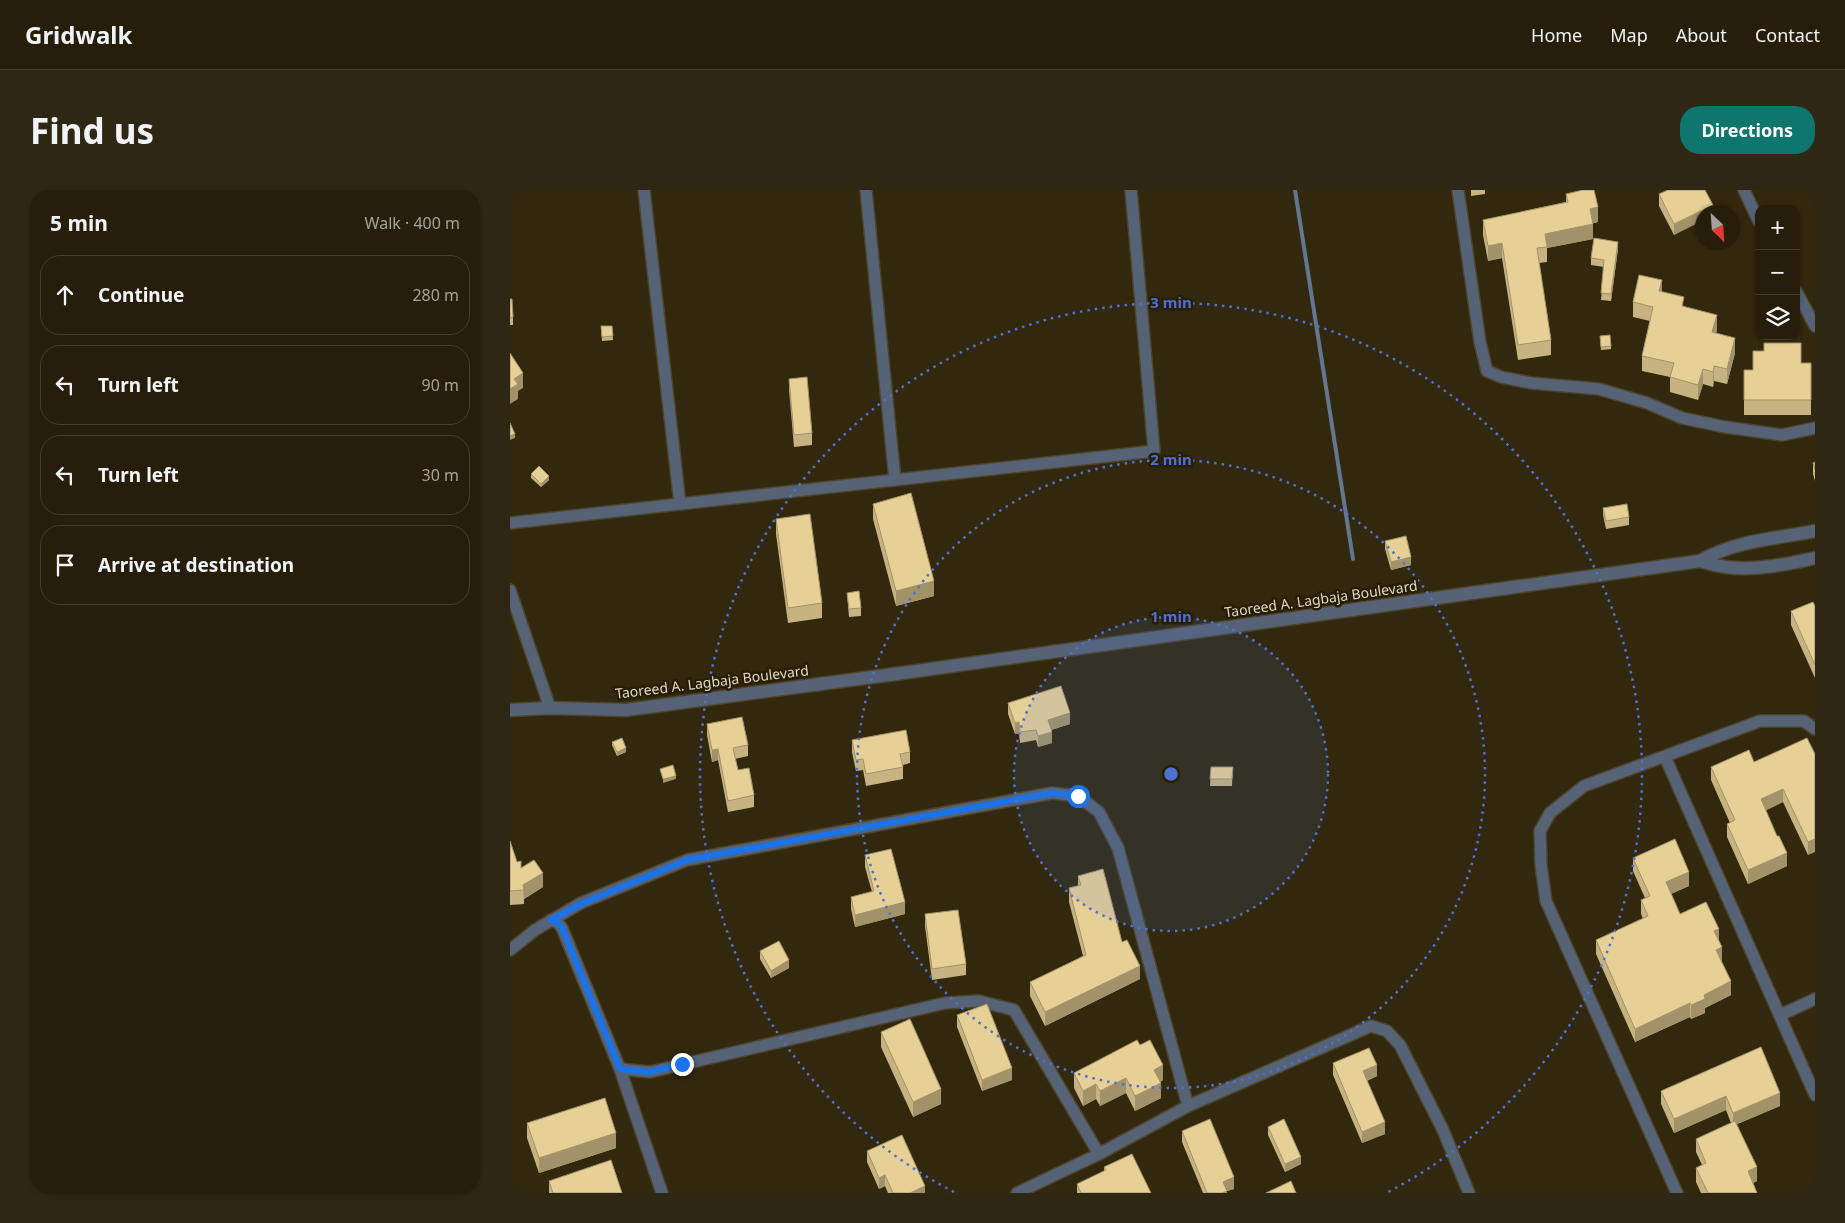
<!DOCTYPE html>
<meta charset="utf-8">
<style>
:root{--surface:#261e0a;--page:#2e2713;--text:#f1f3f6;--muted:#a4a29c;--line:#423c2b;--accent:#0f766e}
body{margin:0;font-family:"Noto Sans",sans-serif;background:var(--page);color:var(--text)}
.controls{position:absolute;right:15px;top:15px;display:grid;overflow:hidden;border-radius:10px;box-shadow:0 1px 4px #0004}
.controls button{width:45px;height:45px;display:grid;place-items:center;padding:0;border:0;border-bottom:1px solid var(--line);background:var(--surface);color:var(--text);font:25px sans-serif}
.compass{position:absolute;left:1185px;top:15px;width:45px;height:45px;border-radius:50%;background:var(--surface);box-shadow:0 1px 4px #0004;rotate:155deg}
.stop{position:absolute;width:15px;height:15px;margin:-11px;border:4px solid #1a73e8;border-radius:50%;background:#fff}
.stop.end{background:#1a73e8;border-color:#fff;box-shadow:0 1px 5px #0008}
.list{margin:0;padding:0;list-style:none}
h2{display:flex;justify-content:space-between;align-items:center;height:65px;margin:0;padding:0 20px;font-size:21px}
h2 small{font-size:16px;font-weight:400;color:var(--muted)}
.list li{display:grid;grid-template-columns:32px 1fr auto;gap:15px;align-items:center;box-sizing:border-box;height:80px;margin:0 10px 10px;padding:0 10px;border:1px solid var(--line);border-radius:20px}
.list b{display:block;font-size:19px;white-space:nowrap}
.list em{font-size:16px;font-style:normal;color:var(--muted)}
.icon{flex:none;width:28px;height:28px;fill:none;stroke:currentColor;stroke-width:2;stroke-linecap:round;stroke-linejoin:round}
.map{position:relative;flex:none;width:1305px;height:1003px;overflow:hidden;border-radius:20px}
header{display:flex;align-items:center;gap:30px;box-sizing:border-box;height:70px;padding:0 25px;background:var(--surface);border-bottom:1px solid var(--line)}
header strong{font-size:24px}
nav{display:flex;gap:28px;margin-inline-start:auto;font-size:18px}
.intro{display:flex;align-items:center;justify-content:space-between;box-sizing:border-box;height:120px;padding:0 30px}
h1{margin:0;font-size:35px}
.button{padding:12px 22px;border-radius:20px;background:var(--accent);color:#fff;font-size:18px;font-weight:700}
main{display:flex;gap:30px;padding:0 30px}
aside{flex:1;background:var(--surface);border-radius:20px;box-shadow:0 1px 4px #0004}
.map>svg:first-child{display:block}
</style>
<header>
<strong>Gridwalk</strong>
<nav><a>Home</a><a>Map</a><a>About</a><a>Contact</a></nav>
</header>
<div class="intro"><h1>Find us</h1><a class="button">Directions</a></div>
<main>
<aside>
<h2>5 min<small>Walk · 400 m</small></h2>
<ul class="list">
<li><svg class="icon" aria-label="ahead" viewBox="0 0 24 24"><path d="M12 20V5M6 11l6-6 6 6"/></svg><div><b>Continue</b></div><em>280 m</em></li>
<li><svg class="icon" aria-label="left" viewBox="0 0 24 24"><path d="M17 20v-9H6M10 6l-5 5 5 5"/></svg><div><b>Turn left</b></div><em>90 m</em></li>
<li><svg class="icon" aria-label="left" viewBox="0 0 24 24"><path d="M17 20v-9H6M10 6l-5 5 5 5"/></svg><div><b>Turn left</b></div><em>30 m</em></li>
<li><svg class="icon" aria-label="arrive" viewBox="0 0 24 24"><path d="M6 21V4h12l-3 4 3 4H6"/></svg><div><b>Arrive at destination</b></div></li>
</ul>
</aside>
<div class="map">
<svg width="1305" height="1003" viewBox="0 0 1305 1003">
<rect width="100%" height="100%" fill="#32280e"/>
<g fill="none" stroke-linecap="round" stroke-linejoin="round">
<polyline stroke="#63768f" stroke-width="4" points="785,0 843,369"/>
<g stroke="#4e442c" stroke-width="14">
<g id="minor">
<polyline points="134,0 170,314"/>
<polyline points="356,0 385,290"/>
<polyline points="948,0 970,152 977,181 991,187 1021,193 1089,199 1137,213 1172,228 1215,237 1272,245 1305,238"/>
<polyline points="1234,0 1249,32"/>
<polyline points="1286,101 1305,136"/>
<polyline points="0,333 644,261 621,0"/>
<polyline points="0,400 40,518"/>
<polyline points="1155,567 1305,905"/>
<polyline points="41,730 48,733 52,738 110,879 152,1003"/>
<polyline points="0,760 25,740 71,713 177,670 542,603 568,606 589,622 608,658 678,916"/>
<polyline points="1270,825 1305,809"/>
<polyline points="110,879 140,882 435,813 469,811 504,820 589,964"/>
<polyline points="507,1003 589,964 678,916 861,836 877,841 890,855 933,940 959,1003"/>
<polyline points="1167,1003 1036,711 1031,675 1030,641 1040,623 1074,596 1250,531 1294,531 1305,539"/>
</g>
</g>
<g stroke="#4e442c" stroke-width="15">
<g id="tertiary">
<path d="M 1190,371 C 1198,373 1207,376 1216,377 C 1244,381 1278,374 1305,368"/>
<path d="M 378,485 L 1190,371 C 1227,350 1264,349 1305,341"/>
<polyline points="0,520 40,518 116,520 385,484"/>
</g>
</g>
<use href="#minor" stroke="#566377" stroke-width="11"/>
<use href="#tertiary" stroke="#566377" stroke-width="12"/>
</g>
<g fill="#c7b381">
<polygon points="961,0 975,0 975,4 961,6"/>
<polygon points="1056,4 1088,32 1083,33 1083,49 1037,58 1037,72 1029,73 1041,150 1041,165 1008,170 992,68 978,71 973,45 973,30 1056,12"/>
<polygon points="1149,4 1203,22 1164,45 1149,16"/>
<polygon points="1108,59 1101,111 1091,110 1094,77 1081,75 1081,68"/>
<polygon points="1152,102 1174,116 1207,140 1206,143 1225,163 1217,194 1204,191 1203,197 1193,194 1188,210 1160,202 1160,187 1132,181 1132,166 1140,131 1123,127 1123,112"/>
<polygon points="0,109 3,127 3,135 0,135"/>
<polygon points="91,136 102,136 103,150 92,151"/>
<polygon points="1090,150 1101,156 1101,159 1091,160"/>
<polygon points="1291,173 1301,173 1301,225 1234,225 1234,180 1243,180"/>
<polygon points="279,189 302,243 302,255 284,257 279,200"/>
<polygon points="1305,272 1305,291 1303,284 1303,273"/>
<polygon points="21,284 39,290 31,297 21,288"/>
<polygon points="363,314 424,406 386,416 363,329"/>
<polygon points="1093,318 1119,327 1119,335 1096,339 1093,325"/>
<polygon points="266,329 312,413 312,428 278,433 266,344"/>
<polygon points="875,351 901,375 881,380 875,359"/>
<polygon points="337,403 351,418 351,426 339,427"/>
<polygon points="1305,416 1305,488 1281,435 1281,421"/>
<polygon points="498,513 560,534 541,540 542,553 528,557 526,550 510,553 509,543 505,544 498,524"/>
<polygon points="197,534 238,555 238,566 225,569 228,580 244,605 244,617 218,622 208,570 202,572 197,545"/>
<polygon points="342,550 400,562 400,573 393,575 393,589 356,596 353,580 346,581 342,562"/>
<polygon points="102,552 116,562 107,566 102,555"/>
<polygon points="1305,564 1298,665 1273,612 1256,620 1277,676 1238,694 1217,647 1217,634 1220,633 1201,590 1201,577 1244,572"/>
<polygon points="701,577 723,577 722,596 700,596"/>
<polygon points="0,651 7,672 11,678 33,697 14,709 14,714 0,715"/>
<polygon points="355,665 395,724 345,737 341,719 341,707 362,702 355,677"/>
<polygon points="1123,668 1179,696 1161,704 1170,724 1209,751 1212,771 1211,771 1221,805 1195,818 1195,823 1181,829 1180,827 1125,852 1086,764 1086,750 1133,729 1131,724 1131,710 1135,708 1123,681"/>
<polygon points="568,686 612,752 630,789 535,836 520,806 520,792 573,766 559,712 559,698 568,696"/>
<polygon points="415,724 456,774 456,785 422,790 415,736"/>
<polygon points="250,761 279,778 261,788 250,769"/>
<polygon points="447,825 502,890 472,901 447,837"/>
<polygon points="371,842 431,914 403,927 371,857"/>
<polygon points="630,855 653,890 650,892 651,908 625,921 616,903 590,916 586,909 573,916 564,898 564,883"/>
<polygon points="1251,857 1270,916 1227,934 1247,991 1243,993 1247,1003 1191,1003 1186,992 1186,978 1192,975 1186,962 1186,949 1221,933 1216,920 1164,943 1151,914 1151,901"/>
<polygon points="823,873 867,886 857,891 875,944 852,953 823,885"/>
<polygon points="17,933 106,958 29,983 17,948"/>
<polygon points="758,937 791,974 775,982 758,945"/>
<polygon points="672,941 724,999 717,1001 717,1003 693,1003 672,952"/>
<polygon points="357,961 415,1003 378,1003 375,996 369,999 357,972"/>
<polygon points="594,977 641,1003 567,1003 567,994 594,981"/>
<polygon points="39,991 112,1003 39,1003"/>
</g>
<g fill="#a29269">
<polygon points="1203,15 1203,22 1192,22 1192,31 1164,45 1164,34"/>
<polygon points="1088,17 1088,32 1080,34 1080,19"/>
<polygon points="1083,34 1083,49 1037,58 1035,44"/>
<polygon points="1108,52 1108,59 1101,111 1101,104"/>
<polygon points="992,53 992,68 978,71 978,56"/>
<polygon points="1152,90 1152,105 1149,101"/>
<polygon points="1207,125 1207,140 1202,157 1202,142"/>
<polygon points="1225,148 1225,163 1217,194 1217,179"/>
<polygon points="1204,176 1204,191 1203,197 1203,182"/>
<polygon points="1193,179 1193,194 1188,210 1188,195"/>
<polygon points="13,183 13,198 8,201 8,209 0,214 0,199 4,189"/>
<polygon points="5,244 5,248 0,250 0,246"/>
<polygon points="39,286 39,290 31,297 31,294"/>
<polygon points="901,367 901,375 881,380 881,372"/>
<polygon points="424,391 424,406 386,416 386,401"/>
<polygon points="560,523 560,534 538,541 538,530"/>
<polygon points="509,532 509,543 505,544 505,533"/>
<polygon points="542,542 542,553 528,557 528,546"/>
<polygon points="116,558 116,562 107,566 107,562"/>
<polygon points="208,559 208,570 202,572 202,560"/>
<polygon points="166,586 166,589 153,593 153,589"/>
<polygon points="1273,599 1273,612 1251,623 1251,609"/>
<polygon points="1305,649 1305,662 1298,665 1298,652"/>
<polygon points="1277,663 1277,676 1238,694 1238,680"/>
<polygon points="1179,682 1179,696 1156,706 1156,692"/>
<polygon points="33,683 33,697 14,709 13,695"/>
<polygon points="395,712 395,724 345,737 345,725"/>
<polygon points="1209,739 1209,752 1204,741"/>
<polygon points="1212,757 1212,771 1206,774 1206,760"/>
<polygon points="279,770 279,778 261,788 261,781"/>
<polygon points="630,776 630,789 535,836 535,822"/>
<polygon points="1221,791 1221,805 1195,818 1195,823 1181,829 1181,815 1194,805"/>
<polygon points="1180,813 1180,827 1125,852 1125,839"/>
<polygon points="653,875 653,890 644,895 644,880"/>
<polygon points="867,875 867,886 853,892 853,881"/>
<polygon points="502,878 502,890 472,901 472,890"/>
<polygon points="616,888 616,903 590,916 590,901"/>
<polygon points="651,893 651,908 625,921 625,906"/>
<polygon points="586,894 586,909 573,916 573,901"/>
<polygon points="431,899 431,914 403,927 403,912"/>
<polygon points="1270,903 1270,916 1223,936 1223,923"/>
<polygon points="1216,906 1216,920 1164,943 1164,929"/>
<polygon points="875,932 875,944 852,953 852,942"/>
<polygon points="106,943 106,958 29,983 29,968"/>
<polygon points="791,967 791,974 775,982 775,974"/>
<polygon points="1247,977 1247,991 1238,995 1238,981"/>
<polygon points="375,985 375,996 369,999 369,988"/>
<polygon points="724,987 724,999 717,1001 717,1003 712,1003 713,992"/>
<polygon points="415,996 415,1003 400,1003"/>
</g>
<g fill="#e7d096" stroke="#a29269">
<polygon points="1073,0 1084,0 1088,17 1080,19 1083,34 1035,44 1037,57 1027,58 1041,150 1008,155 992,53 978,56 973,30 1058,12 1056,4"/>
<polygon points="1158,0 1195,0 1203,15 1164,34 1149,4"/>
<polygon points="1084,48 1108,52 1101,104 1091,103 1094,70 1081,68"/>
<polygon points="1129,85 1152,90 1149,101 1174,107 1172,116 1207,125 1202,142 1225,148 1217,179 1204,176 1203,182 1193,179 1188,195 1160,187 1164,173 1132,166 1143,117 1123,112"/>
<polygon points="0,109 2,109 3,127 0,128"/>
<polygon points="91,136 102,136 103,146 92,147"/>
<polygon points="1100,145 1101,156 1091,157 1090,146"/>
<polygon points="1254,153 1291,153 1291,173 1301,173 1301,210 1234,210 1234,180 1243,180 1243,161 1254,161"/>
<polygon points="0,163 13,183 4,189 8,194 0,199"/>
<polygon points="297,187 302,243 284,245 279,189"/>
<polygon points="0,233 5,244 0,246"/>
<polygon points="1305,272 1305,279 1303,273"/>
<polygon points="29,276 39,286 31,294 21,284"/>
<polygon points="401,303 424,391 386,401 363,314"/>
<polygon points="1117,314 1119,327 1096,331 1093,318"/>
<polygon points="300,324 312,413 278,418 266,329"/>
<polygon points="896,346 901,367 881,372 875,351"/>
<polygon points="349,401 351,418 339,419 337,403"/>
<polygon points="1303,412 1305,416 1305,475 1281,421"/>
<polygon points="551,496 560,523 538,530 542,542 528,546 526,540 510,542 509,532 505,533 498,513"/>
<polygon points="232,527 238,555 223,558 228,580 239,578 244,605 218,611 208,559 202,560 197,534"/>
<polygon points="396,540 400,562 390,564 393,577 356,584 353,569 346,570 342,550"/>
<polygon points="112,548 116,558 107,562 102,552"/>
<polygon points="1297,548 1305,564 1305,649 1298,652 1273,599 1251,609 1267,646 1269,646 1277,663 1238,680 1217,634 1225,630 1201,577 1239,560 1244,572"/>
<polygon points="163,575 166,586 153,589 150,579"/>
<polygon points="701,577 723,577 722,589 700,589"/>
<polygon points="1165,649 1179,682 1156,692 1170,724 1196,712 1209,739 1204,741 1212,757 1206,760 1221,791 1194,805 1195,809 1181,815 1180,813 1125,839 1086,750 1138,726 1131,710 1140,706 1123,668"/>
<polygon points="0,651 7,672 11,671 11,678 24,670 33,683 13,695 14,700 0,701"/>
<polygon points="381,659 395,712 345,725 341,707 364,701 355,665"/>
<polygon points="593,679 612,752 617,750 630,776 535,822 520,792 576,765 559,698 571,695 568,686"/>
<polygon points="448,720 456,774 422,779 415,724"/>
<polygon points="269,751 279,770 261,781 250,761"/>
<polygon points="477,814 502,878 472,890 447,825"/>
<polygon points="400,829 431,899 403,912 371,842"/>
<polygon points="627,850 630,855 640,850 653,875 644,880 651,893 625,906 616,888 590,901 586,894 573,901 564,883"/>
<polygon points="1251,857 1270,903 1223,923 1216,906 1164,929 1151,901"/>
<polygon points="859,858 867,875 853,881 875,932 852,942 823,873"/>
<polygon points="95,908 106,943 29,968 17,933"/>
<polygon points="700,929 724,987 713,992 717,1001 712,1003 697,1003 672,941"/>
<polygon points="774,929 791,967 775,974 758,937"/>
<polygon points="1225,931 1247,977 1238,981 1247,1003 1198,1003 1186,978 1196,973 1186,949"/>
<polygon points="392,945 415,996 400,1003 383,1003 375,985 369,988 357,961"/>
<polygon points="622,964 641,1003 571,1003 567,994 596,980 594,977"/>
<polygon points="101,970 112,1003 43,1003 39,991"/>
<polygon points="781,991 786,1003 756,1003"/>
</g>
<g fill="none" stroke-linecap="round" stroke-linejoin="round">
<polyline stroke="#1a73e8" stroke-width="6" points="172,874 140,882 110,879 52,738 48,733 41,730 71,714 177,670 542,603 568,606"/>
</g>
<circle cx="661" cy="584" r="157" fill="#4d71d4" fill-opacity=".12"/>
<g fill="none" stroke="#4d71d4" stroke-width="2.5" stroke-dasharray="2.5 5">
<circle cx="661" cy="584" r="157"/>
<circle cx="661" cy="584" r="314"/>
<path d="M444 1002A471 471 0 1 1 878 1002"/>
</g>
<g text-anchor="middle" stroke-width="5" stroke-linejoin="round" paint-order="stroke">
<g font-size="14" fill="#ded9ca" stroke="#281e05">
<text transform="translate(811 409) rotate(-8)" y="5">Taoreed A. Lagbaja Boulevard</text>
<text transform="translate(202 492) rotate(-7)" y="5">Taoreed A. Lagbaja Boulevard</text>
</g>
</g>
<circle cx="661" cy="584" r="8" fill="#4d71d4" stroke="#281e05" stroke-width="2.5"/>
<g font-size="15" text-anchor="middle" font-weight="bold" fill="#4d71d4" stroke="#281e05" stroke-width="5" stroke-linejoin="round" paint-order="stroke">
<text x="661" y="118">3 min</text>
<text x="661" y="275">2 min</text>
<text x="661" y="432">1 min</text>
</g>
</svg>
<div class="controls">
<button>+</button>
<button>−</button>
<button><svg class="icon" aria-label="layers" viewBox="0 0 24 24"><path d="M12 4l9 5-9 5-9-5zM3 14l9 5 9-5"/></svg></button>
</div>
<svg class="compass" viewBox="-18 -18 36 36"><path d="M0-13l5 13h-10z" fill="#e53935"/><path d="M0 13l5-13h-10z" fill="#a4a29c"/></svg>
<div class="stop" style="left:568px;top:606px"></div>
<div class="stop end" style="left:172px;top:874px"></div>
</div>
</main>
